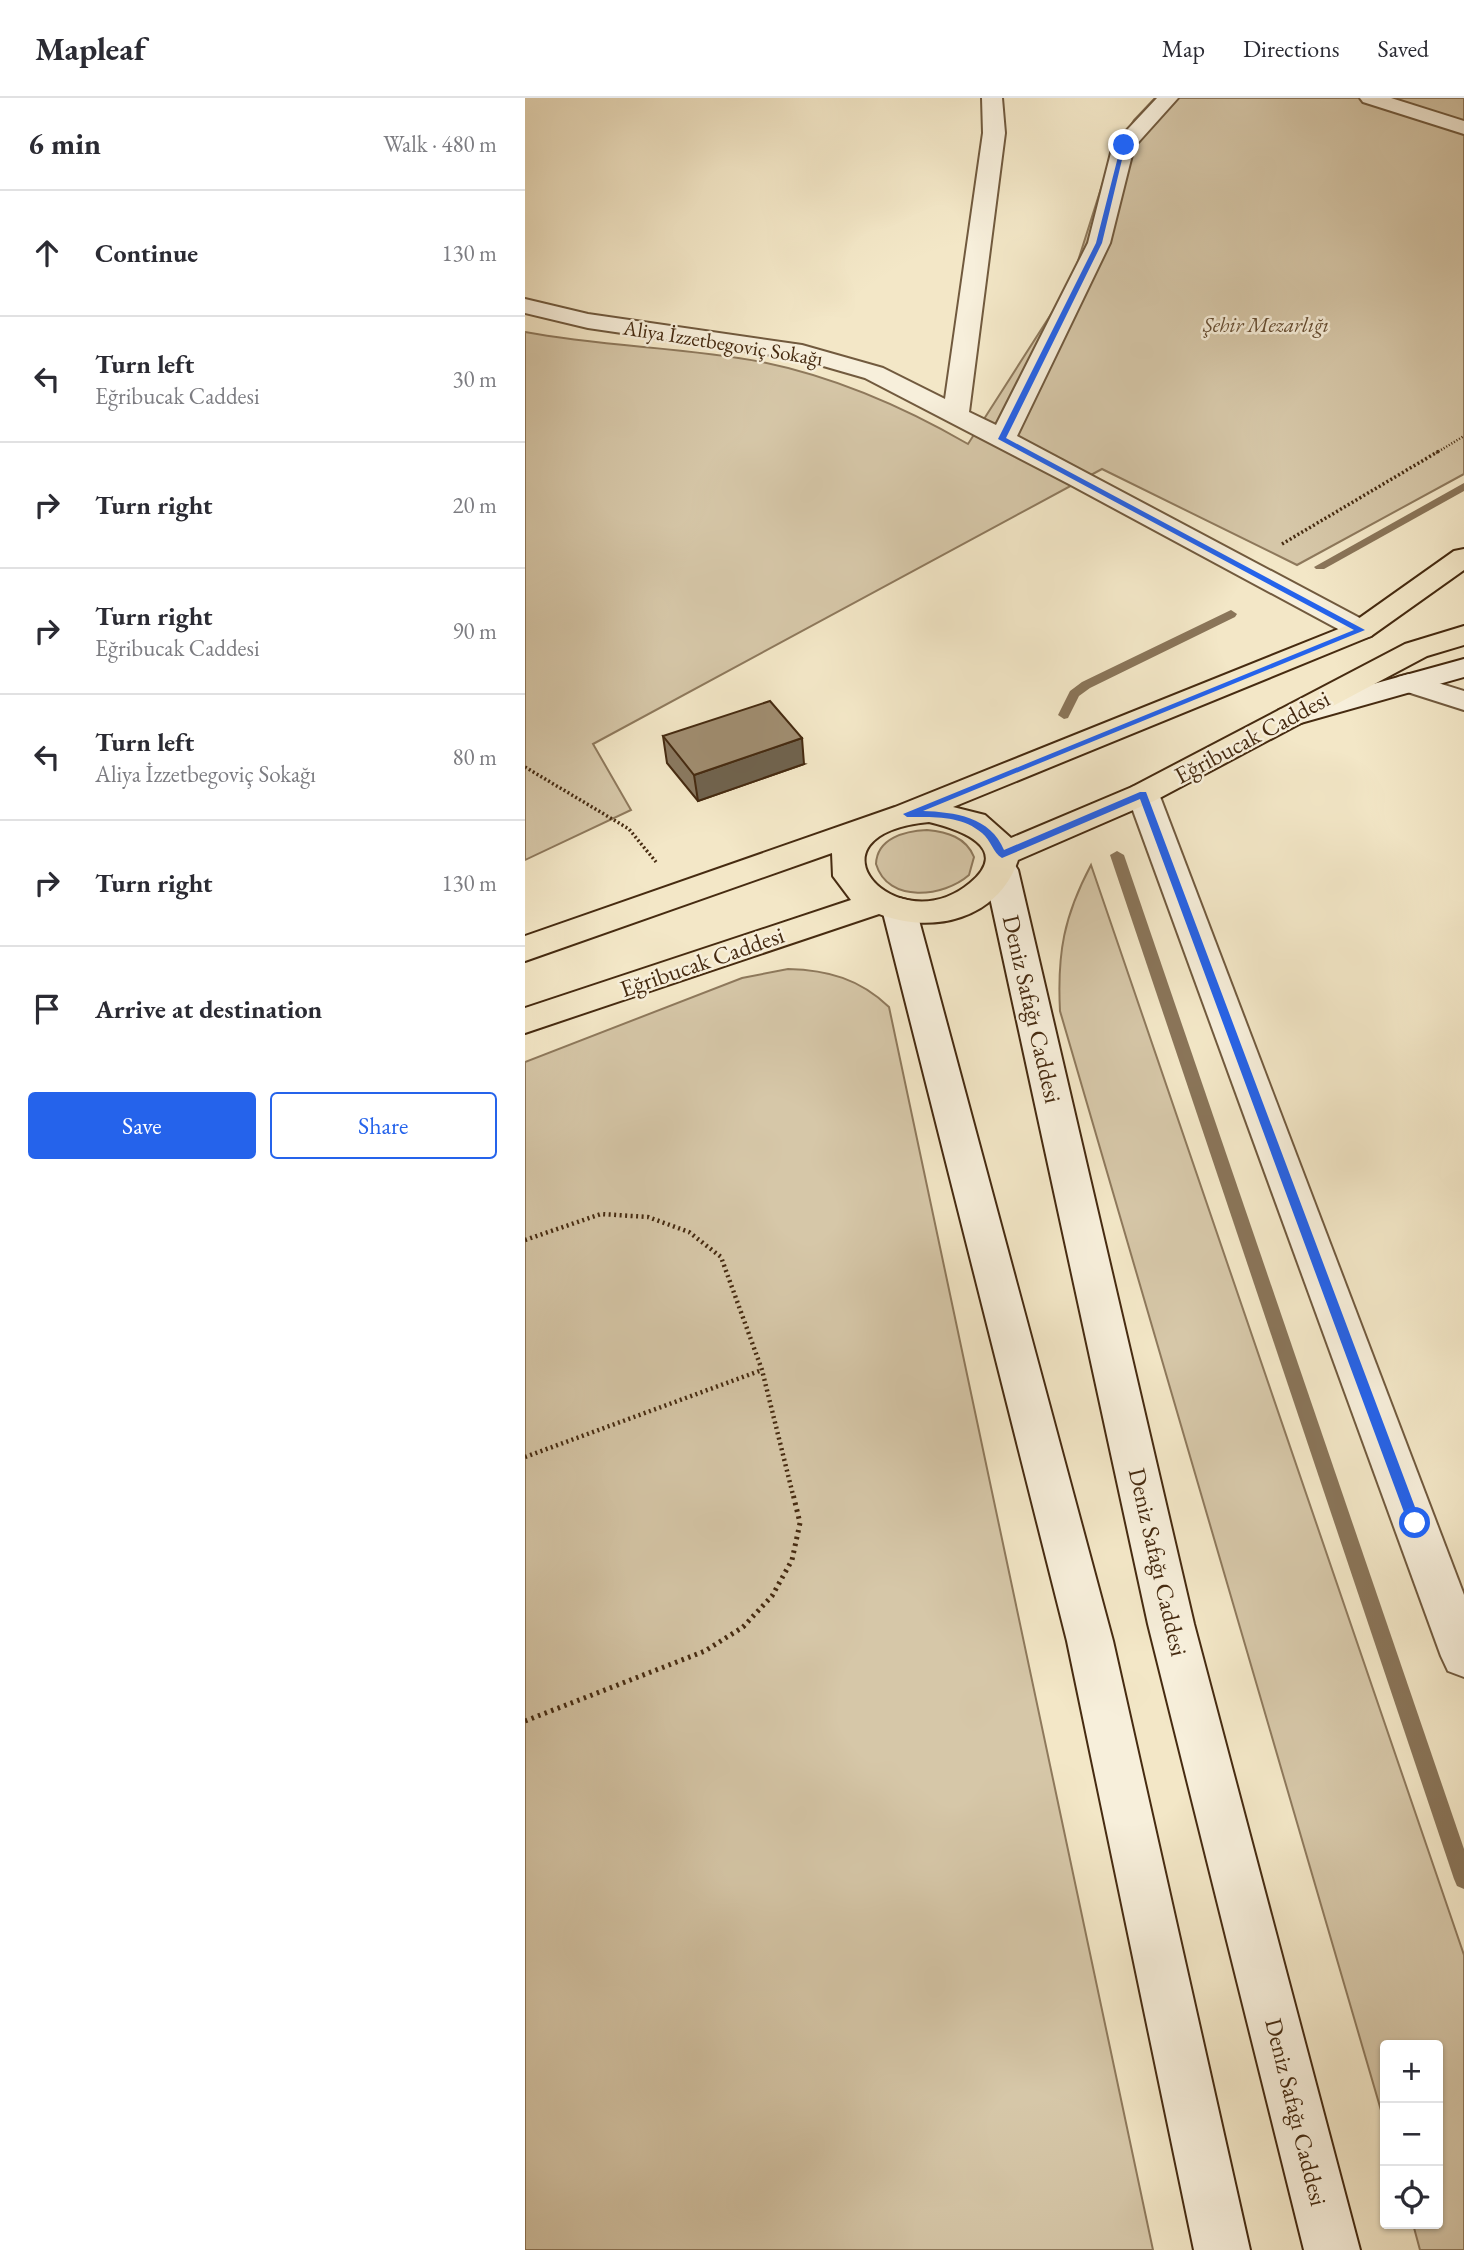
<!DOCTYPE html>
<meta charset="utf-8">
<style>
:root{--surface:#fff;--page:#f2f2f3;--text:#2b2b33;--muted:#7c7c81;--line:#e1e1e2;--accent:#2563eb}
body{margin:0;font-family:"EB Garamond",serif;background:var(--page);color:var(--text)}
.controls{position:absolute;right:21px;bottom:21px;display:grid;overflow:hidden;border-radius:7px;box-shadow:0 2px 5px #0004}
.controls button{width:63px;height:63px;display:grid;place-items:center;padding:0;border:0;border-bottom:2px solid var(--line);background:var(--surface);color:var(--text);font:35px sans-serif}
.stop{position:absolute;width:21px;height:21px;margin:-16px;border:5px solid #2563eb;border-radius:50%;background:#fff}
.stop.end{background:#2563eb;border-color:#fff;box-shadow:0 2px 7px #0008}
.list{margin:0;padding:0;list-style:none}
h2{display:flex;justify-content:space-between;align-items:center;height:91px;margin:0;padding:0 28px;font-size:30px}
h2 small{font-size:23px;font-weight:400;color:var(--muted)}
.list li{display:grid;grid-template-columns:46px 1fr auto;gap:21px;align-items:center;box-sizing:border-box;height:126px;padding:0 28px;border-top:2px solid var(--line)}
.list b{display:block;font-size:26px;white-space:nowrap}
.list p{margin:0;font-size:23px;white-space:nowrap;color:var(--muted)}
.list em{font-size:23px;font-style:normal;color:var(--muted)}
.actions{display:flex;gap:14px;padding:21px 28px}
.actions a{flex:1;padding:16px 0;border:2px solid var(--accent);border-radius:7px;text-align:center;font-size:24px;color:var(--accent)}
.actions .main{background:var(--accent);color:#fff}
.icon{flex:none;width:38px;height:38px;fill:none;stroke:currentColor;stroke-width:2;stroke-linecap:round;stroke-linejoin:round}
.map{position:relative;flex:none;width:939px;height:2152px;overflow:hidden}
header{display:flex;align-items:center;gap:42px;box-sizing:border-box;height:98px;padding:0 35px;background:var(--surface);border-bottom:2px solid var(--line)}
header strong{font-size:33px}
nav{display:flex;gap:38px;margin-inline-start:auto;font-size:24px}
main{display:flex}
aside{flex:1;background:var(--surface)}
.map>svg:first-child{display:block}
</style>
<header>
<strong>Mapleaf</strong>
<nav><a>Map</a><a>Directions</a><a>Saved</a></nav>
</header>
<main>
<aside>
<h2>6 min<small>Walk · 480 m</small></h2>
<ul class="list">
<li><svg class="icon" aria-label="ahead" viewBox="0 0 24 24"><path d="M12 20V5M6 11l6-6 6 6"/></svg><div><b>Continue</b></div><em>130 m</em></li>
<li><svg class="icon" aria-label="left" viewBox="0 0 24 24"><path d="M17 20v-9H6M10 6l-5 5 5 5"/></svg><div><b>Turn left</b><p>Eğribucak Caddesi</p></div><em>30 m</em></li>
<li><svg class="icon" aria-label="right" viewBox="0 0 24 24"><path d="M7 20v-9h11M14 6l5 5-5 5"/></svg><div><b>Turn right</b></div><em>20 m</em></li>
<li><svg class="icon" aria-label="right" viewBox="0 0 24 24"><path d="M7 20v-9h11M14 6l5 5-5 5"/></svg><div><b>Turn right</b><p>Eğribucak Caddesi</p></div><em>90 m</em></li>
<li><svg class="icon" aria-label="left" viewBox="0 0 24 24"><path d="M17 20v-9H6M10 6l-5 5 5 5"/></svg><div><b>Turn left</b><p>Aliya İzzetbegoviç Sokağı</p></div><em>80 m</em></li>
<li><svg class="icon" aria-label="right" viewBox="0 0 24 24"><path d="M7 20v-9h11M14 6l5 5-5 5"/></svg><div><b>Turn right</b></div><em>130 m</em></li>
<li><svg class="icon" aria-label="arrive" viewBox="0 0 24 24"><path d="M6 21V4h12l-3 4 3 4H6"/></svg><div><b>Arrive at destination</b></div></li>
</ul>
<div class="actions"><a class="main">Save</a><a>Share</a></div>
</aside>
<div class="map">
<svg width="939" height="2152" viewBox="0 0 939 2152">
<rect width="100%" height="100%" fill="#f3e7c7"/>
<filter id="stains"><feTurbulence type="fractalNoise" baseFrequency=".00286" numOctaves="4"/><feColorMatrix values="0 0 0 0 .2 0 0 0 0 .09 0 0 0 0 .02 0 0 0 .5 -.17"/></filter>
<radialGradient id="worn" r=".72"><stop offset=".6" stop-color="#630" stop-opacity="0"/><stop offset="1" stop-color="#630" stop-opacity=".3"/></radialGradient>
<g fill="#d6c7a8" stroke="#8e795c" stroke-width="2">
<path d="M 630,0 L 939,0 L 939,376 L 772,467 L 577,371 L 68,646 L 106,712 L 0,762 L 0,234 C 78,249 159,249 237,264 C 310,279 379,309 443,346 L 546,185 L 586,59 L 609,22 Z"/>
<path d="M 402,732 C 422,734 441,739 449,759 L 444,777 C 419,799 363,806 351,766 C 352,740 380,733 402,732 Z"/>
<path d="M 566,767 L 939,1857 L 939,2152 L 895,2152 L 888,2126 L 913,2126 L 913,1947 L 860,1947 L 860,2026 L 535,913 C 532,855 539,818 566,767 Z"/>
<path d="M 263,871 C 303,872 335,881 364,909 L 628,2152 L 0,2152 L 0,964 L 217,880 Z"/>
</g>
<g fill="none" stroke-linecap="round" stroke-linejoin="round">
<g fill="#8a7559" fill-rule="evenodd">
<polygon points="939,385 939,393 799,471 791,471 789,469"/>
<polygon points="706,512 712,516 710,519 565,590 554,598 543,620 539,621 533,617 545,593 557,584"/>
<polygon points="592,753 599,757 939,1751 939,1791 932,1788 929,1781 585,757"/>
</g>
<g stroke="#715a3e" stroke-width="4">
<g id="street">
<polygon points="457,0 477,0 480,35 444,314 471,327 563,145 588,47 632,0 653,0 609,49 585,145 492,338 846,526 851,532 846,538 836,541 826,538 544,386 340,280 274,261 63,230 0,215 0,201 63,216 277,247 358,270 420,301 458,35"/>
<polygon points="835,0 866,0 939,23 939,36 838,4"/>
<polygon points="884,576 939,593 939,612 873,591 869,585 873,579"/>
<polygon points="618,686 629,689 634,696 939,1497 939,1579 923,1573 916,1558 602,696 607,689"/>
</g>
</g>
<g stroke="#462b11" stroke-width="4">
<g id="secondary">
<polygon points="939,561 939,579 765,628 754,626 750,619 754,612"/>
<polygon points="476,761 488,764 493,772 669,1526 835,2152 779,2152 623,1526 459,772 464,764"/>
<polygon points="374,800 386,803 391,811 588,1543 725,2152 669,2152 542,1543 357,811 362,803"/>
</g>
</g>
<g stroke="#462b11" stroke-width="4">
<path id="primary" d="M 939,451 L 939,472 L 846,538 L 428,709 L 460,717 L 486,740 L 607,689 L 880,546 L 939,528 L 939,547 L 902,558 L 629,703 L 493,762 C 474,821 407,837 354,816 L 0,935 L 0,910 L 326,802 L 308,778 L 307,755 L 0,863 L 0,838 L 370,709 L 826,526 L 929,453 ZM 404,724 C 433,731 488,749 445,785 C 372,846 272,737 404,724 Z"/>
</g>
<polyline stroke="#462b11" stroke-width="2.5" stroke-dasharray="1 2" stroke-linecap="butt" points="911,355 939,338"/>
<g stroke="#462b11" stroke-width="3.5" stroke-dasharray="2 2.5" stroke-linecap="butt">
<polyline points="757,446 914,353"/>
<polyline points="0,669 104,731 131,764"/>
</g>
<g stroke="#462b11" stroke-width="4.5" stroke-dasharray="2 3.5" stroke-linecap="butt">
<polyline points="0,1142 76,1116 123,1119 164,1134 196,1159 237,1272 268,1397"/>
<polyline points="0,1359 237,1272"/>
</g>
<polyline stroke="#462b11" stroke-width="5" stroke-dasharray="2.5 4.5" stroke-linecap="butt" points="0,1623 180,1553 218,1529 247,1498 267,1462 275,1425 268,1396"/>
<use href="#street" fill="#f7efdb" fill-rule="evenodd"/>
<use href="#secondary" fill="#f7efdb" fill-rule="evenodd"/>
<use href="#primary" fill="#f3e7c7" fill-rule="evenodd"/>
</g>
<polygon fill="#8a7960" stroke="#462b11" stroke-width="2" points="138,638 279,666 173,703 142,665"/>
<polygon fill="#70634e" stroke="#462b11" stroke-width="2" points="277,640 279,666 173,703 169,677"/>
<polygon fill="#a08d70" stroke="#462b11" stroke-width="2" points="245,603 277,640 169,677 138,638"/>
<path fill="#2563eb" d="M 601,45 L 577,145 L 481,340 L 840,532 L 398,713 C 429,714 466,719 479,752 L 615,694 L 621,694 L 896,1425 L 890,1431 L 883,1425 L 615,701 L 477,760 C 468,755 466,742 457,735 C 436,717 408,719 382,719 L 378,716 L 829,532 L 473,341 L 571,145 L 596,47 Z"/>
<g text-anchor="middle" stroke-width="5" stroke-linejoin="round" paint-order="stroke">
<g font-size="21" font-style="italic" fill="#634a2f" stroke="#f7efdb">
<text x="741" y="234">Şehir Mezarlığı</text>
</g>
<g font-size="21" fill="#462b11" stroke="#f7efdb">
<text transform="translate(198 245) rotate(9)" y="7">Aliya İzzetbegoviç Sokağı</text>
</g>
<g font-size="24" fill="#462b11" stroke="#f7efdb">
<text transform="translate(727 639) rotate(-28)" y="8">Eğribucak Caddesi</text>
<text transform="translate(177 864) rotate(-19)" y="8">Eğribucak Caddesi</text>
<text transform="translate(507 911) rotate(77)" y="8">Deniz Safağı Caddesi</text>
<text transform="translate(633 1464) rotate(77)" y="8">Deniz Safağı Caddesi</text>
<text transform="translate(771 2014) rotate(76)" y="8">Deniz Safağı Caddesi</text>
</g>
</g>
<rect width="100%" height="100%" filter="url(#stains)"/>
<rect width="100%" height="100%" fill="url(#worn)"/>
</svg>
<div class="controls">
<button>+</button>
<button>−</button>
<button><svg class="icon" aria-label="locate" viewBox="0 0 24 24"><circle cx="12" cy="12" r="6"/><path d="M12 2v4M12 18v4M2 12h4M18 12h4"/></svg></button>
</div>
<div class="stop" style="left:890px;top:1425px"></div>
<div class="stop end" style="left:599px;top:47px"></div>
</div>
</main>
